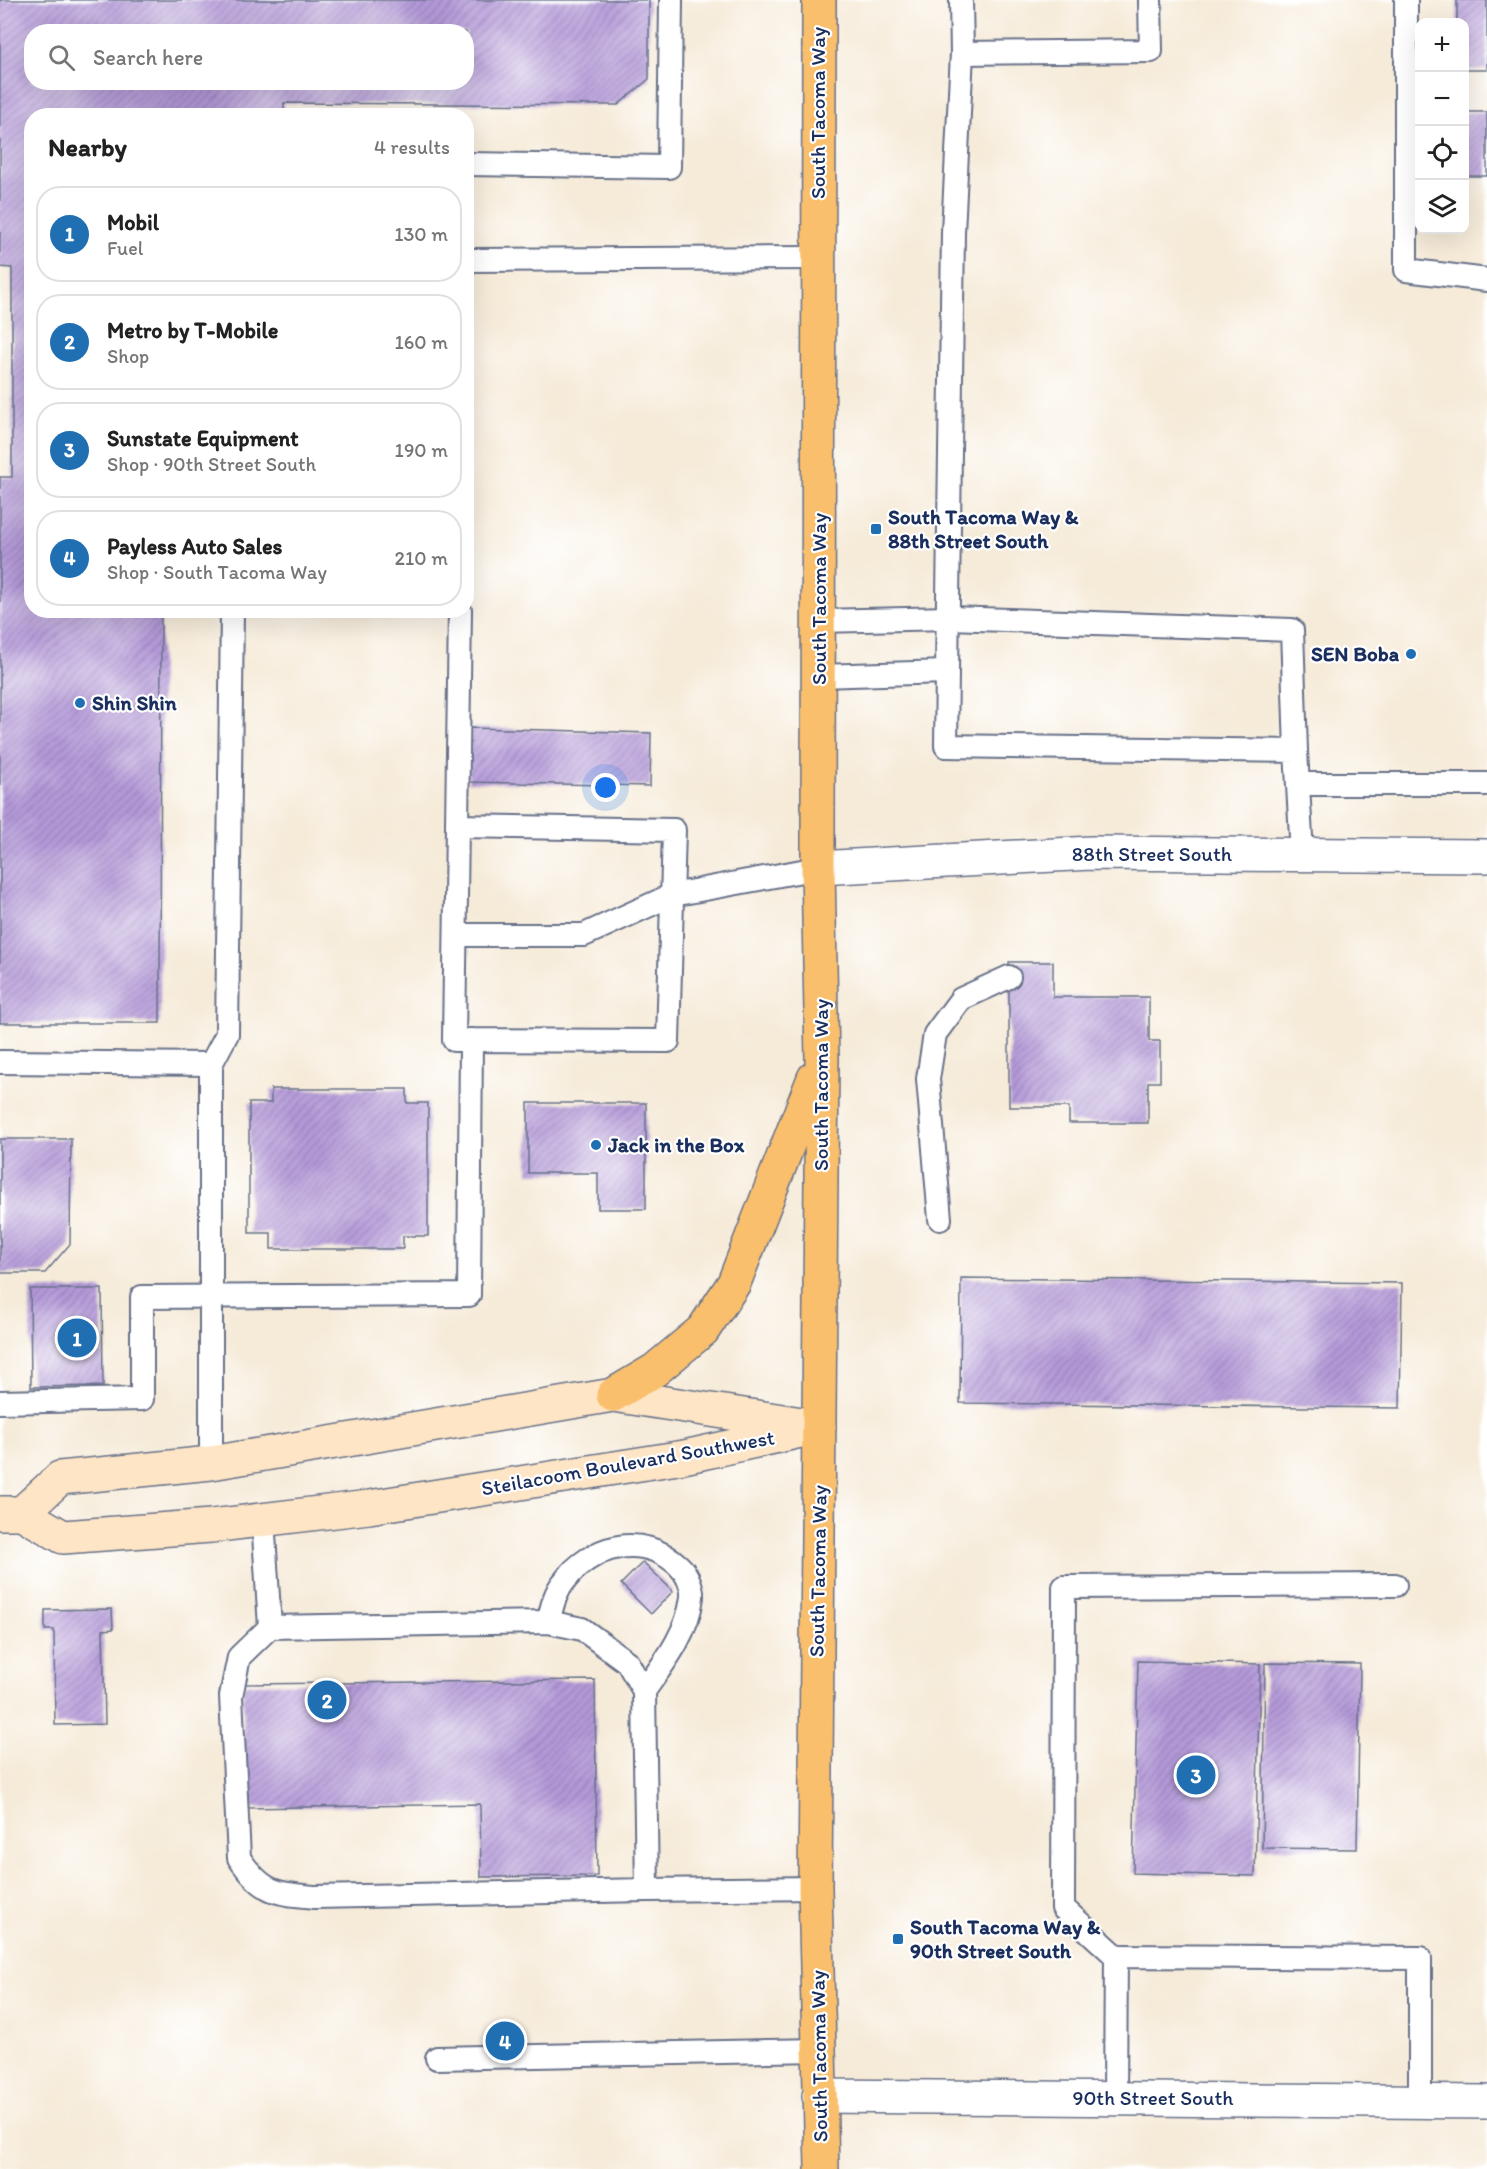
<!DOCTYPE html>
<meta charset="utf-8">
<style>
:root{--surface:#fff;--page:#f6f6f6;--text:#222;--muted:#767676;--line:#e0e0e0;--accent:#1f6fb2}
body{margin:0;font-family:Itim,sans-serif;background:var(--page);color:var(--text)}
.controls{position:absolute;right:18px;top:18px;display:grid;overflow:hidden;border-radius:12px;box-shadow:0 6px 24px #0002}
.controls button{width:54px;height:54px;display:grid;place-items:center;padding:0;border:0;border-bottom:2px solid var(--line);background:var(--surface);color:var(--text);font:30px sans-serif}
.you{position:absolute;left:606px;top:788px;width:21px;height:21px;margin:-15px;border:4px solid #fff;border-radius:50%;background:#1a73e8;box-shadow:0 0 0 9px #1a73e833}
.badge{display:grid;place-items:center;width:39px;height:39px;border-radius:50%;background:var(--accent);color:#fff;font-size:20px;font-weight:700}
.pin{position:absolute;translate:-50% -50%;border:3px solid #fff;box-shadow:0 2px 6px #0006}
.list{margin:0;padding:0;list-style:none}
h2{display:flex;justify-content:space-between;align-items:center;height:78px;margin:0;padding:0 24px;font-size:26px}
h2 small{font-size:20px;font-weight:400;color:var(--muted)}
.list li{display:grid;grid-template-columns:39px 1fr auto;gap:18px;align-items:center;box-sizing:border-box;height:96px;margin:0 12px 12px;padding:0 12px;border:2px solid var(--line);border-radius:24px}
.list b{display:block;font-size:22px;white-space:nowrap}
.list p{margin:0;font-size:20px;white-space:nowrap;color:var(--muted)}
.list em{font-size:20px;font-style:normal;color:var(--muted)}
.icon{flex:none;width:33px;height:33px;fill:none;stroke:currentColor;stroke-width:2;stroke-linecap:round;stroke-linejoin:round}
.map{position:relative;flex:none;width:1487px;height:2169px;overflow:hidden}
.search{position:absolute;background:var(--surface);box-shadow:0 6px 24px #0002;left:24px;top:24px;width:450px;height:66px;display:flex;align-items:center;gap:15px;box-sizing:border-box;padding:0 21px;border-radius:24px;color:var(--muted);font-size:22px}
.panel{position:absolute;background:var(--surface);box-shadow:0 6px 24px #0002;left:24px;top:108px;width:450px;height:510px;border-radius:24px}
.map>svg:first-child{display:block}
</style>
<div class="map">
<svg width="1487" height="2169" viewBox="0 0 1487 2169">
<defs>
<pattern id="building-hatch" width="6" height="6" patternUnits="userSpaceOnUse" patternTransform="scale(1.5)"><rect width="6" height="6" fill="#b59ad9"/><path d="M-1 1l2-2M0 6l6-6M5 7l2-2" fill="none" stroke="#927eb3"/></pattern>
</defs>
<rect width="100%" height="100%" fill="#fff"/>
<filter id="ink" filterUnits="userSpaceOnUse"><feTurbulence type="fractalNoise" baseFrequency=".0167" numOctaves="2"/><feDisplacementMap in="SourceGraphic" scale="12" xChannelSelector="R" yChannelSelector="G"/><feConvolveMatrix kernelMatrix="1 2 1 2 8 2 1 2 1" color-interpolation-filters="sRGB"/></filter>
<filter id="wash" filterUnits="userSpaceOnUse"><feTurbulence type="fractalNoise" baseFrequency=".008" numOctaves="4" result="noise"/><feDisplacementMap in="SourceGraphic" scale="24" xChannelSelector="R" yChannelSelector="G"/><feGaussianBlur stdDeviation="1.35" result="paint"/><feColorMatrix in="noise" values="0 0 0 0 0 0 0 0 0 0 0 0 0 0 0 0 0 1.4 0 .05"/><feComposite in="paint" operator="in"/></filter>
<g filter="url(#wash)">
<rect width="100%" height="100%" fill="#f6ebd9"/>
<g id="blocks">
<g fill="url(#building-hatch)" fill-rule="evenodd">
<path d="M 0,0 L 649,0 L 649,79 L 618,105 L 284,103 L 284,116 L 32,116 L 32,610 L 161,610 L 160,1023 L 0,1023 L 0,477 L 12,477 L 12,268 L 0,267 ZM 32,32 L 466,32 L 466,82 L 32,82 Z"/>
<polygon points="1457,0 1487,0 1487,70 1464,70 1464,22 1457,22"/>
<rect x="1464" y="112" width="23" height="64"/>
<polygon points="470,728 651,733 650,786 468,782"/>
<polygon points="1009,962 1053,962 1053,997 1149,997 1149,1041 1160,1041 1160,1082 1148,1082 1148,1123 1069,1123 1069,1107 1009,1107"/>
<polygon points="271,1089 407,1089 407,1103 428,1103 428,1236 403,1236 403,1249 271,1249 271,1233 249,1233 249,1103 271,1103"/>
<polygon points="528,1103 646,1103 646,1209 598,1209 598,1173 528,1173"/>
<polygon points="0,1139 71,1139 70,1244 45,1273 0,1273"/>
<polygon points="961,1278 1402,1283 1400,1408 960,1403"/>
<polygon points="30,1289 102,1289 103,1386 31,1387"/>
<polygon points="643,1562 673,1591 651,1614 621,1584"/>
<polygon points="112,1609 113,1629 103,1630 105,1724 55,1725 54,1630 45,1630 45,1610"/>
<polygon points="1138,1661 1260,1664 1255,1876 1133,1873"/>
<polygon points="1265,1663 1360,1664 1357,1849 1262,1848"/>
<polygon points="595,1680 597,1876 481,1877 480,1804 244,1808 243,1684"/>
</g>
</g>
</g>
<g filter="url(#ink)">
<use href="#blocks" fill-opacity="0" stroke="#687189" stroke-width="1.5"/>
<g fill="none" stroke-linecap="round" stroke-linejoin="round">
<g stroke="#687189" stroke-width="26">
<g id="lane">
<polyline points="961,0 962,53 953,232 946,746 1296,751 1302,854"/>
<polyline points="1406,0 1406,270 1487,280"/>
<polyline points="962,53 1151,51 1150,0"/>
<polyline points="466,164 669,167 671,0"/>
<polyline points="466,260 818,258"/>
<polyline points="819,621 950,618 1292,630 1296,751"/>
<polyline points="819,676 946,672"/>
<polyline points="1298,784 1487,784"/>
<polyline points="457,826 674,830 668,1041 454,1040 460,610"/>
<polyline points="456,935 584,935 672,895 818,868"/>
<polyline points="0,1062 211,1064"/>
<polyline points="940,1219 928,1079 935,1034 961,999 1009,977"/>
<polyline points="0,1402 142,1399 142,1297 469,1295 471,1040"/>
<polyline points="211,1463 211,1064 227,1034 232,610"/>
<polyline points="263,1519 270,1627"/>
<path d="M 548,1622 C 552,1608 554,1594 563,1583 C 590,1545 642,1532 678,1565 C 686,1572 693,1586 692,1597 C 688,1633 664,1663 644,1691"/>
<path d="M 647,1890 L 315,1897 C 274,1893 263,1893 239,1858 L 231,1696 L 239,1657 L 270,1627 L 548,1622 L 582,1629 L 627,1662 L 644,1691 L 647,1890 L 815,1888"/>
<polyline points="1116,1956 1063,1908 1064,1587 1395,1585"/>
<polyline points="437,2058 819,2050"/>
<polyline points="1115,2098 1116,1956 1420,1958 1420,2101"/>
</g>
</g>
<g stroke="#687189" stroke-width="36">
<g id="street">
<polyline points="818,868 1091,853 1487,856"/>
<polyline points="819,2096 1487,2102"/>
</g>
</g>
<g stroke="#687189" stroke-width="36">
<g id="secondary">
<polyline points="0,1513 22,1513 63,1537 211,1526 369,1507 684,1457 819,1427"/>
<polyline points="22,1513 60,1478 211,1463 613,1395 802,1424"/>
</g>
</g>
<g stroke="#687189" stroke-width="36">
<g id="primary">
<polyline points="819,0 818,868 822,1060 815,1888 822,2169"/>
<polyline points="613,1395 655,1370 703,1330 734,1283 814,1078"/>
</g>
</g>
<use href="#lane" stroke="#fff" stroke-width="22"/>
<use href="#street" stroke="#fff" stroke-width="33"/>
<use href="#secondary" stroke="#fde5c5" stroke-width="33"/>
<use href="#primary" stroke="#f9bf6d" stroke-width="33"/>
</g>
</g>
<g fill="#1f6fb2" stroke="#fff" stroke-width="2">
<rect x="870" y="523" width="12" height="12" rx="3"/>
<circle cx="1411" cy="654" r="6"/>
<circle cx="80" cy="703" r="6"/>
<circle cx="596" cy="1145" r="6"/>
<rect x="892" y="1933" width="12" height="12" rx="3"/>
</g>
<g text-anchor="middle" stroke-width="4.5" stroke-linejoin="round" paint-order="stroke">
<g font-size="21" fill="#1b2f5e" stroke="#fff">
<text transform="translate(818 113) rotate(-90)" y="7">South Tacoma Way</text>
<text transform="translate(819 599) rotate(-90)" y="7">South Tacoma Way</text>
<text x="1152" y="861">88th Street South</text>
<text transform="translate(821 1085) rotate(-90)" y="7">South Tacoma Way</text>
<text transform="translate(628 1463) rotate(-10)" y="7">Steilacoom Boulevard Southwest</text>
<text transform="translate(818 1571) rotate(-89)" y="7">South Tacoma Way</text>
<text transform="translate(819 2056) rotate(-91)" y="7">South Tacoma Way</text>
<text x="1153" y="2105">90th Street South</text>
</g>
<g font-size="21" font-weight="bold" fill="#1b2f5e" stroke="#fff" text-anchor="start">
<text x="888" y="524">South Tacoma Way &amp;<tspan x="888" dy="24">88th Street South</tspan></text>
<text x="1399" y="661" text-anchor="end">SEN Boba</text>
<text x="92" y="710">Shin Shin</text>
<text x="608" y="1152">Jack in the Box</text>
<text x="910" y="1934">South Tacoma Way &amp;<tspan x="910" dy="24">90th Street South</tspan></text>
</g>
</g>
</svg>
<div class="controls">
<button>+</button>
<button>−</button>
<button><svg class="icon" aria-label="locate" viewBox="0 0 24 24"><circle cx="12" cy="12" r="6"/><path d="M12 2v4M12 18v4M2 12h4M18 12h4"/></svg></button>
<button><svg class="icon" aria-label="layers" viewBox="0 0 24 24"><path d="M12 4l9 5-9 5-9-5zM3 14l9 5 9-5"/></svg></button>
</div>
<div class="you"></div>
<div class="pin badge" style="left:77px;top:1338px">1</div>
<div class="pin badge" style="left:327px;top:1700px">2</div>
<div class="pin badge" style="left:1196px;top:1775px">3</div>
<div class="pin badge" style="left:505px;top:2041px">4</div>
<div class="search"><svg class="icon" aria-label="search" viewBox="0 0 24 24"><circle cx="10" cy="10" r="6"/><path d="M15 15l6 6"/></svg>Search here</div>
<section class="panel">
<h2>Nearby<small>4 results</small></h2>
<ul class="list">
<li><span class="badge">1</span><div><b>Mobil</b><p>Fuel</p></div><em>130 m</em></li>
<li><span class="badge">2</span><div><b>Metro by T-Mobile</b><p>Shop</p></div><em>160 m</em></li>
<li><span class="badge">3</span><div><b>Sunstate Equipment</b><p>Shop · 90th Street South</p></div><em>190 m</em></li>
<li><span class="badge">4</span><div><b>Payless Auto Sales</b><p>Shop · South Tacoma Way</p></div><em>210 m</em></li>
</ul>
</section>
</div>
